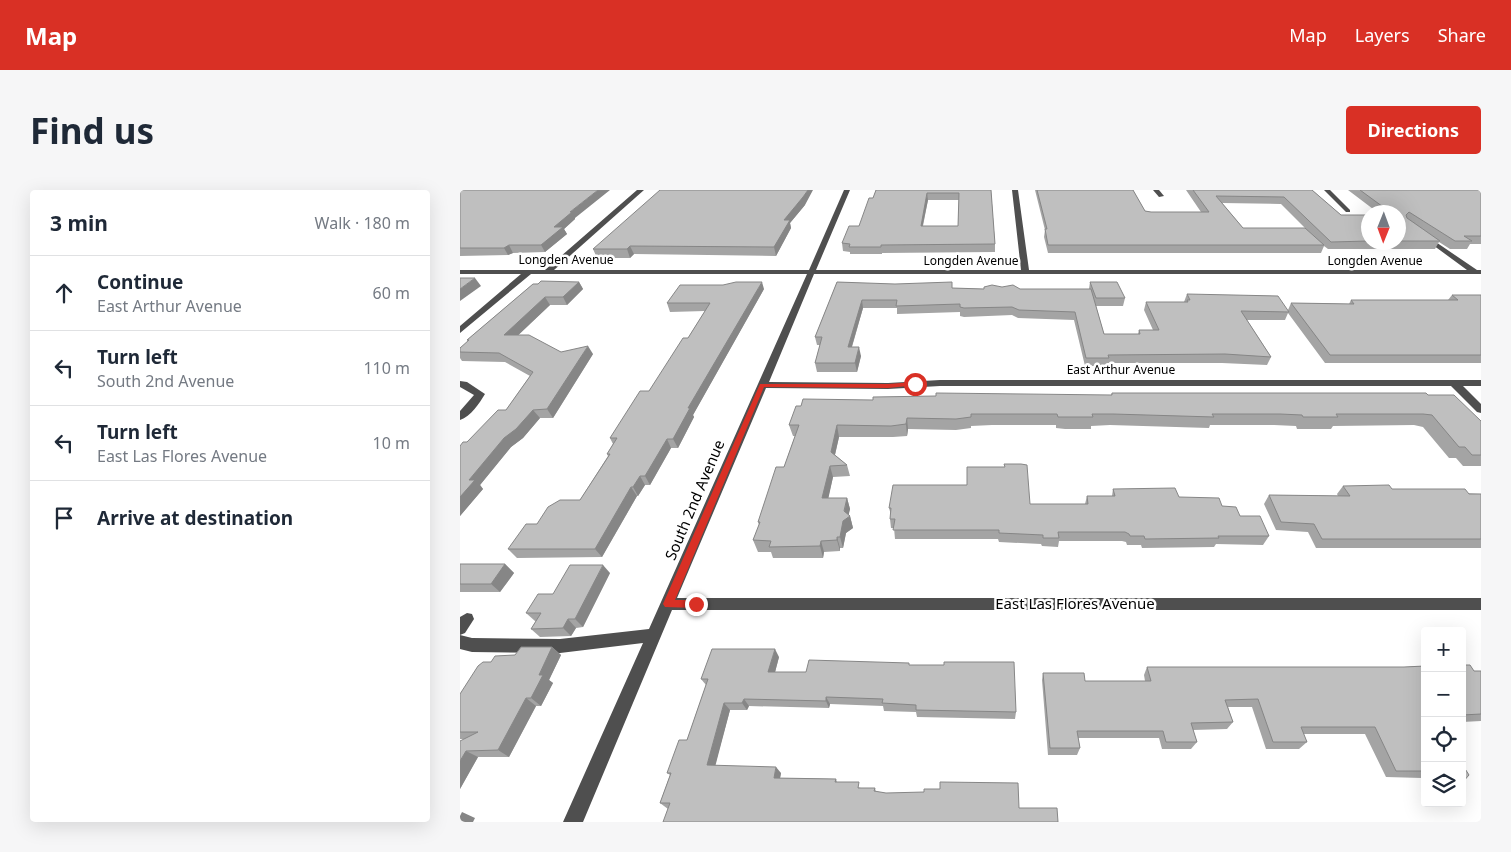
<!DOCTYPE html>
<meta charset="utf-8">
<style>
:root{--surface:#fff;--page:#f6f6f7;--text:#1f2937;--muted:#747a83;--line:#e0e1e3;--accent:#d93025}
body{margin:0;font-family:"Noto Sans",sans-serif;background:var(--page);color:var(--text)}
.controls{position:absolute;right:15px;bottom:15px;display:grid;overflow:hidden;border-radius:5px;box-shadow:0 5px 20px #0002}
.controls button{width:45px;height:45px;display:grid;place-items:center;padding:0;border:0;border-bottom:1px solid var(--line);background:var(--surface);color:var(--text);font:25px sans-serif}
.compass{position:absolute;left:901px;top:15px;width:45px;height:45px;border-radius:50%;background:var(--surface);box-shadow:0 5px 20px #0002;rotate:181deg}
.stop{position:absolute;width:15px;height:15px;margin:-11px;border:4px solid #d93025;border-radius:50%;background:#fff}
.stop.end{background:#d93025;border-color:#fff;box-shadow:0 1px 5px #0008}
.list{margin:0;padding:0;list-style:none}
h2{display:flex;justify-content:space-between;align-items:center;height:65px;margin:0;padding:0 20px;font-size:21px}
h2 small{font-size:16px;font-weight:400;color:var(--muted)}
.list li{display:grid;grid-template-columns:32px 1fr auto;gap:15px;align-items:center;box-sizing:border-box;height:75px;padding:0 20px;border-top:1px solid var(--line)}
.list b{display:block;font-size:19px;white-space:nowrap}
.list p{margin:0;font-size:16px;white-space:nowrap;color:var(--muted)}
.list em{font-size:16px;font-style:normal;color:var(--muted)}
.icon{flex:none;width:28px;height:28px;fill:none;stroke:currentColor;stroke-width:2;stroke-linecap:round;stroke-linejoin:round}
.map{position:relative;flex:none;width:1021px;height:632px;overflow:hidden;border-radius:5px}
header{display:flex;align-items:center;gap:30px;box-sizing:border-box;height:70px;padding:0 25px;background:var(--accent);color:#fff}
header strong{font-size:24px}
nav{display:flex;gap:28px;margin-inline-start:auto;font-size:18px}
.intro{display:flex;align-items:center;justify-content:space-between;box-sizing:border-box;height:120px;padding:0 30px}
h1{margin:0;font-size:35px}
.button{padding:12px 22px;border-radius:5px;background:var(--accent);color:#fff;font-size:18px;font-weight:700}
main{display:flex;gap:30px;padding:0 30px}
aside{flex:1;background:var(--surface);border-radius:5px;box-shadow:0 5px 20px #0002}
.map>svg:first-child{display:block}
</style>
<header>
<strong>Map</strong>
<nav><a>Map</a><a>Layers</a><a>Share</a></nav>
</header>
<div class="intro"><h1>Find us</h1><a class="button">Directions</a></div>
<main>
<aside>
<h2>3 min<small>Walk · 180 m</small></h2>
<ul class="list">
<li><svg class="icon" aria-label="ahead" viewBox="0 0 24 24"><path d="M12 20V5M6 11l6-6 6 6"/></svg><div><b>Continue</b><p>East Arthur Avenue</p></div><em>60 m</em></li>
<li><svg class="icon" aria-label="left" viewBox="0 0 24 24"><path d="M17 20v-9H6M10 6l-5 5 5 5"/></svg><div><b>Turn left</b><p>South 2nd Avenue</p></div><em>110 m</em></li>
<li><svg class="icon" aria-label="left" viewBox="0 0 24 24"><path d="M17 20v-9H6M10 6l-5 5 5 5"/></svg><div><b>Turn left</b><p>East Las Flores Avenue</p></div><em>10 m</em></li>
<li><svg class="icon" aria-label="arrive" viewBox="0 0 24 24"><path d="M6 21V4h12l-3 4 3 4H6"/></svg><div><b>Arrive at destination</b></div></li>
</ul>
</aside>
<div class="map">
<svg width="1021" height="632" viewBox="0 0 1021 632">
<rect width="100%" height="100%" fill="#fff"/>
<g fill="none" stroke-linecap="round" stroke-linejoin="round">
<g fill="#4f4f4f" fill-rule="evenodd">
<polygon points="177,0 184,0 94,80 349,80 384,0 390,0 356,80 561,80 552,0 558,0 569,80 1007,80 962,47 962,45 964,44 1017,80 1021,80 1021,84 354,84 309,192 428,193 480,190 1021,190 1021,196 1003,196 1021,214 1021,223 1017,222 991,196 480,196 428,199 306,198 217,408 1021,408 1021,420 212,420 123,632 103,632 183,453 100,463 12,462 0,459 0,445 12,448 100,449 189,439 347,84 71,84 0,143 0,136 61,84 0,84 0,80 85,80"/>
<polygon points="693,0 699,0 704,6 699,7"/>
<polygon points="864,0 870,0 890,20 890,22 886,22"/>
<path d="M 0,191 L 7,192 L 25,204 C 19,214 11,226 0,230 L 0,221 L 14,205 L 0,197 Z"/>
<polygon points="7,423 12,424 14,429 5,443 0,445 0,427"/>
</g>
</g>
<g fill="#a4a4a4" fill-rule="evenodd">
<polygon points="0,0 115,28 115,29 104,39 107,44 85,62 53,63 48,65 0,66"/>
<path d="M 416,0 L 531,0 L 535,54 L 535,62 L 422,63 L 422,64 L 390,64 L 390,62 L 383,61 L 382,53 L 399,36 L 413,8 ZM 468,10 L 499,10 L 498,36 L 463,36 Z"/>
<path d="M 575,0 L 673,0 L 685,21 L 691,22 L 741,22 L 726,0 L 852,0 L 881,25 L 908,25 L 908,52 L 938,52 L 938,22 L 917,22 L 888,0 L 1021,0 L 1021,54 L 1010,54 L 1007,59 L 990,59 L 979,52 L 975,59 L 868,59 L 864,56 L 861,63 L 588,63 L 584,47 L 585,40 ZM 762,13 L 821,14 L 847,40 L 783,38 Z"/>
<polygon points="345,15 330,33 331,38 316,66 174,64 170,68 137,68 133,59"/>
<polygon points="119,92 123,99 107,115 90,115 58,145 101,162 133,164 93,228 80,228 63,248 51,257 20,295 23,299 0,326 0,256 7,252 46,220 70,186 45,172 2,171 0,168 0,158 8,152 7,150 73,94"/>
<polygon points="377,92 492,98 524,99 542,97 560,99 629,99 630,92 665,108 663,116 636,116 644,144 678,144 679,140 693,140 684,120 686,112 724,112 727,104 828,120 831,113 889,114 891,110 988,110 992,105 1021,105 1021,173 865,173 828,123 825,130 787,130 811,167 807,175 762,173 648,173 647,176 625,176 614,130 558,128 552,125 504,127 500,126 500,122 437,124 437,118 403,118 392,157 401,166 397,182 357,182 355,173 360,155 357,155 355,147"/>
<polygon points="304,99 233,225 234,227 218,258 211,258 190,295 185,295 178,306 177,306 142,367 57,368 48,359 77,334 120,310 148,266 147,264 153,254 150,248 189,201 228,148 245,121 210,122 207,113"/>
<polygon points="652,203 968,205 1021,231 1021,276 1003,276 996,268 989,268 963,237 954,235 873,236 871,239 837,239 836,236 814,235 750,235 749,238 650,235 631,236 631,239 605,239 596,238 596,235 532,235 511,236 511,238 496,240 448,239 447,246 433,247 379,247 375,265 387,275 390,286 373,287 368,308 387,308 390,319 388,325 390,326 393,338 386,343 383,358 380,358 380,361 364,362 363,368 313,368 311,362 298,362 293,350 299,335 298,332 324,277 335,246 333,246 329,235 341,216 413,210 651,205"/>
<polygon points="883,296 932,299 1021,304 1021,358 856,358 848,342 816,340 804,314 809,305 878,306 877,304"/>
<polygon points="653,299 719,307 762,316 780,326 809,346 803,355 756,354 754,357 682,358 681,355 667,355 666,352 662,351 599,351 598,357 582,356 581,354 539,352 538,349 435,349 434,338 431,338 430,329 431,325 429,318 570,314 625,314 627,306 652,306"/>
<polygon points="0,374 45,374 54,383 40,402 0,402"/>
<polygon points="150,383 123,437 116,438 111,446 80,447 71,439 76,431 75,431 66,423 93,404"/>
<polygon points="92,457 101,465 89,490 93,493 81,516 76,516 49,567 18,567 0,599 4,549 0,549 0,504 31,472"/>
<polygon points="319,467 315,482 346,482 449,473 449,475 556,522 555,529 457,527 456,522 424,521 423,516 370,514 369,518 289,516 287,520 270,520 255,575 321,583 320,588 376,589 377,592 401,598 415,598 416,602 559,618 208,619 200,613 210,585 207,583 227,550 246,495 241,489"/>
<polygon points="1002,475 1014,481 1021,481 1021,531 1002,532"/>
<polygon points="965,476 965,598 962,588 926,587 905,544 843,544 847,552 839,559 806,559 792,517 768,517 773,532 767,539 733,540 737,552 731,559 702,559 699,548 618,548 620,558 617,565 588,565 582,490 583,483 625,491 685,491 684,485 687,477 944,477"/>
</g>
<g fill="#868686">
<polygon points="138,0 150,0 115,28 115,29 104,39 107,44 85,62 81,55 94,37 110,22"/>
<polygon points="348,0 353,0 345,15 330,33 331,38 316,66 314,57 324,30"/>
<polygon points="467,3 468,10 461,43 461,36"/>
<polygon points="49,55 53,63 48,65 44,58"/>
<polygon points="170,56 174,64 170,68 167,59"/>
<polygon points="15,88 21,96 0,111 0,99"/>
<polygon points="119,92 123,99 107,115 103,107"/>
<polygon points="302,92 304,99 233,225 234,227 218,258 213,249 228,218"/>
<polygon points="85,107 90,115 49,154 44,145"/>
<polygon points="402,110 403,118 389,166 388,157"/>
<polygon points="128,156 133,164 93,228 87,219"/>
<polygon points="399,157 401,166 397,182 395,173"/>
<polygon points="73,220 80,228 63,248 51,257 20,295 23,299 0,326 0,307 9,290 44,248"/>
<polygon points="447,228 448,239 447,246 446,234"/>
<polygon points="377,235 379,247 373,273 371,262"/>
<polygon points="207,249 211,258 190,295 185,286"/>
<polygon points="370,276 373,287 366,319 362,308"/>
<polygon points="180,286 185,295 178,306 173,297"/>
<polygon points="171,297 177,306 142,367 135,359"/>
<polygon points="387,308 390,319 388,328 390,326 393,338 386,343 383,358 380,347"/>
<polygon points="377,347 380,358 380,361 377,350"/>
<polygon points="361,351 364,362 363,368 360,356"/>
<polygon points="45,374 54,383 40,402 31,394"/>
<polygon points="143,375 150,383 123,437 115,429"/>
<polygon points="108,429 116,438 111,446 103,438"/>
<polygon points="92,457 101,465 89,490 93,493 81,516 71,508 79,485"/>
<polygon points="315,459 319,467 313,490 308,482"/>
<polygon points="366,507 370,514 369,518 366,511"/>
<polygon points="66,508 76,516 49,567 38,560"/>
<polygon points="284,509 289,516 287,520 282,513"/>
<polygon points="264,513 270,520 254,581 247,575"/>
<polygon points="6,561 18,567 0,599 0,571"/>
<polygon points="316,577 321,583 319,594 314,588"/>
<polygon points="2,622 15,628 13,632 0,632 0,626"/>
</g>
<g fill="#bfbfbf" stroke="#868686" fill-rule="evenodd">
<polygon points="0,0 138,0 110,22 112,22 94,37 103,37 81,55 49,55 44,58 0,58"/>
<polygon points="200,0 348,0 343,7 324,30 330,30 314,57 170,56 167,59 133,59"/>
<path d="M 416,0 L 531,0 L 535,54 L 421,55 L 421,57 L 389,57 L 390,54 L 382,53 L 389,36 L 399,36 L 409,8 L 413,8 ZM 467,3 L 499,3 L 498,36 L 461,36 Z"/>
<polygon points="577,0 673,0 685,21 691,22 749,22 733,0 852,0 881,25 908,25 908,51 871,52 824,7 756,6 783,38 845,38 864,55 588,55 585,39 587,39"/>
<polygon points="900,0 1021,0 1021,46 1004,46 1012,51 995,51 949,22 946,25 947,28 980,51 938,51 938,22 930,22"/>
<polygon points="0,88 15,88 0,99"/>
<polygon points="81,91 119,92 103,107 85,107 44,145 69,145 101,162 128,156 87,219 73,220 56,239 44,248 9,290 15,290 0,307 0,256 3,252 7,252 38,220 46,220 73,182 39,163 0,162 0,158 9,150 7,150 73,94 78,94"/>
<polygon points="276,92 302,92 228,218 230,218 213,249 207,249 185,286 180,286 173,297 171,297 135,359 48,359 66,334 77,334 88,317 100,310 120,310 150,264 147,264 157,248 150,248 180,201 189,201 223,148 228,148 250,113 207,113 220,95 263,95"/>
<polygon points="377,92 435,94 492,92 492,98 524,99 524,97 532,95 542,97 553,95 560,99 631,99 644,144 680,144 679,140 699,140 686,112 728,112 727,110 730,110 727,104 818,106 829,122 781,121 811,167 765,164 648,165 649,168 626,168 615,122 559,120 552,117 504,118 500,117 500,114 436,116 437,110 402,110 388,157 399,157 395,173 355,173 362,147 355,147"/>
<polygon points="630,92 657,92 665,108 636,108"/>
<polygon points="992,105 1021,105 1021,165 870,165 831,113 894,114 891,110 998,110"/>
<polygon points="476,203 652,205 652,203 966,203 968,205 994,205 1021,231 1021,265 1012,265 1005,257 999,257 972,225 963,224 876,224 878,227 843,227 842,225 820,224 752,224 754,227 653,224 632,224 633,227 598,227 597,224 511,224 511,227 496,229 447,228 446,234 431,236 377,235 371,262 387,275 370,276 362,308 387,308 384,321 390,326 383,331 380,347 377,347 377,350 361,351 360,356 309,357 311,351 293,350 300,332 298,332 316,277 324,277 339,235 329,235 336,216 341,216 343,209 413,210 413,207 476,206"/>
<polygon points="544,274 561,274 567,275 570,314 628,314 627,306 655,306 653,299 715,298 719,307 759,308 762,316 776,317 780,326 800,326 809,346 758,346 759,348 685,349 684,346 670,346 669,344 665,342 598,342 599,348 583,348 583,345 539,343 539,340 433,340 435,329 430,329 431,318 429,318 433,295 507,295 507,277 545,277"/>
<polygon points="929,295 932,299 1005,299 1009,304 1021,304 1021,349 862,349 854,334 821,332 809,305 890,306 883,296"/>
<polygon points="0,374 45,374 31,394 0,394"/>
<polygon points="110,375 143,375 115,429 108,429 103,438 71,439 81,423 66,423 78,404 93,404"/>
<polygon points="61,457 92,457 79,485 83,485 71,508 66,508 38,560 6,561 0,571 0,551 18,542 0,542 0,504 18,476 23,472 31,472 35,466 55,465"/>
<polygon points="252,459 315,459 308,482 346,482 349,470 449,473 449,475 484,475 484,472 554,472 556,522 456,520 456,515 422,513 423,509 366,507 366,511 284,509 282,513 264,513 247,575 316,577 314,588 376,589 375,592 399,592 398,598 415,598 414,601 426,603 464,602 464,599 480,599 480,592 558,593 559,618 597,618 598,632 203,632 210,613 200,613 211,583 207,583 219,550 227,550 248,489 241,489"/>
<polygon points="1002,475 1010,475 1014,481 1021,481 1021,524 1002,525"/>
<polygon points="965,476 965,581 936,581 915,537 841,537 847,552 813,552 798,509 765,510 773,532 731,533 737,552 706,552 703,541 617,541 620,558 590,558 583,483 624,483 625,491 691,491 687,477 944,477"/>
<polygon points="1002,574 1009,585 1002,593"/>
</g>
<polygon fill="#d93025" points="455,192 457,193 457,195 428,198 304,197 215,410 236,410 240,414 236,418 205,417 203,414 300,194 428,194"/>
<g text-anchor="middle" stroke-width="5" stroke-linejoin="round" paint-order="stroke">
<g font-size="12" fill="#000" stroke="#fff">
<text x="106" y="74">Longden Avenue</text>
<text x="511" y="75">Longden Avenue</text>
<text x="915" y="75">Longden Avenue</text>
<text x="661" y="184">East Arthur Avenue</text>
</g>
<g font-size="15" fill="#000" stroke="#fff">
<text transform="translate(235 310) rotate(-67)" y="5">South 2nd Avenue</text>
<text x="615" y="419">East Las Flores Avenue</text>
</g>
</g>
</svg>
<div class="controls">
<button>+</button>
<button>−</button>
<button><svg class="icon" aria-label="locate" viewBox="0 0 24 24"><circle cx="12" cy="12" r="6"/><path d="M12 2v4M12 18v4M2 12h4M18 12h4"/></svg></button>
<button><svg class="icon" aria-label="layers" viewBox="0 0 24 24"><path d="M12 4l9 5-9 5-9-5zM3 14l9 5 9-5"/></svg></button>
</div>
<svg class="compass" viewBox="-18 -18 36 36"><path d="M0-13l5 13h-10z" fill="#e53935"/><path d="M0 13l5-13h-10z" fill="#747a83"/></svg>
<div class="stop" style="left:455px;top:194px"></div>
<div class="stop end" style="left:236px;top:414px"></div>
</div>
</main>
